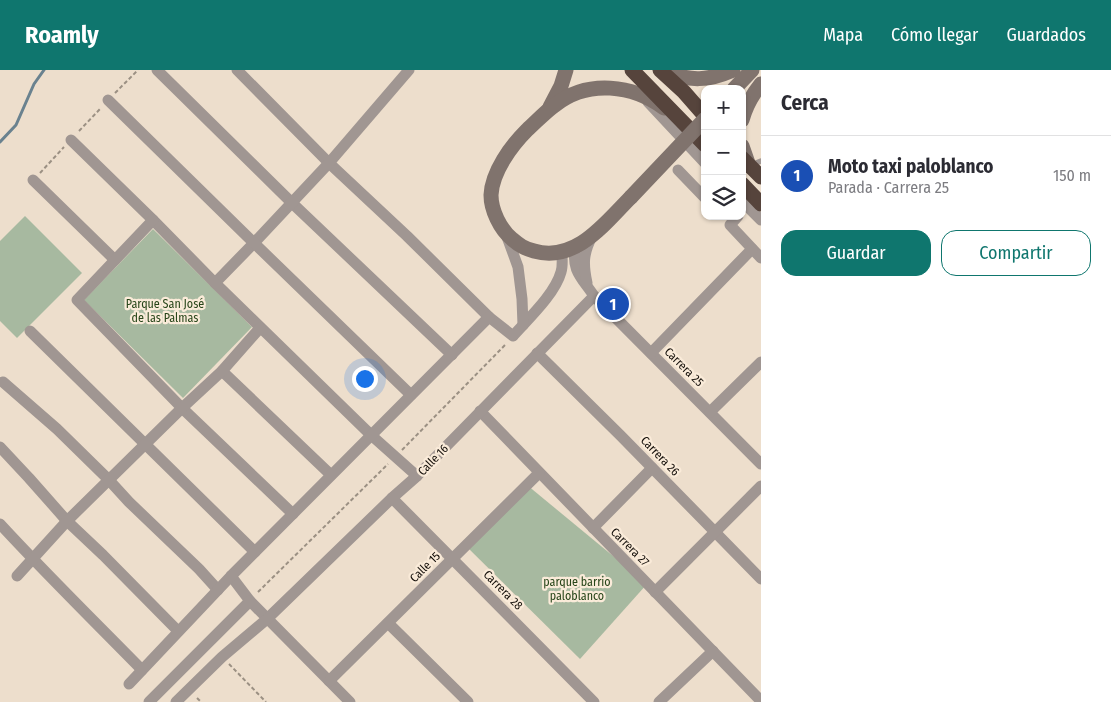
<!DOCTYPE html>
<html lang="es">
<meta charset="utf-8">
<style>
:root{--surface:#fff;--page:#f2f2f3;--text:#2b2b33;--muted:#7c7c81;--line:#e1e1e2;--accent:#0f766e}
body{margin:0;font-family:"Fira Sans Condensed",sans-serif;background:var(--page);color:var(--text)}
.controls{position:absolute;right:15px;top:15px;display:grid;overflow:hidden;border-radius:10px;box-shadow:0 1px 4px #0004}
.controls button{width:45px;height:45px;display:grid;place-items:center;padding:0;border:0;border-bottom:1px solid var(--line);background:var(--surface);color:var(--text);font:25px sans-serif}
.you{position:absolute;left:364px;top:308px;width:18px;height:18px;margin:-12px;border:4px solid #fff;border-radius:50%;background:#1a73e8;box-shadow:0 0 0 8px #1a73e833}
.badge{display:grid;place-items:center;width:32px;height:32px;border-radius:50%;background:var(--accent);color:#fff;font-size:16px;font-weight:700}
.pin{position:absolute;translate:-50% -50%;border:2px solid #fff;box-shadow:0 1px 5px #0006}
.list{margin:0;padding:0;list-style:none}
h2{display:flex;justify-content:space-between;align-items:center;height:65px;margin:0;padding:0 20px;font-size:21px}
h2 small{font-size:16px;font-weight:400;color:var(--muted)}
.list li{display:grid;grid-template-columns:32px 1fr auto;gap:15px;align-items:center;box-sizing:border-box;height:80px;padding:0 20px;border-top:1px solid var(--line)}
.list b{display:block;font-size:19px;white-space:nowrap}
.list p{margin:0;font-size:16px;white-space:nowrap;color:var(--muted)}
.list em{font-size:16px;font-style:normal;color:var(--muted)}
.actions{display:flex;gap:10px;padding:15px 20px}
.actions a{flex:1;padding:11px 0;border:1px solid var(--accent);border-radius:15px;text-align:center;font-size:18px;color:var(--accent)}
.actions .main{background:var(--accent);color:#fff}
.icon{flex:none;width:28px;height:28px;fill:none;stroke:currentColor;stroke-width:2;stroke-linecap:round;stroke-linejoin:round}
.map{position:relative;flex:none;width:761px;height:632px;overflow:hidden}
header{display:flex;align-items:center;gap:30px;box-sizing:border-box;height:70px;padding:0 25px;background:var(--accent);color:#fff}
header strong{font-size:24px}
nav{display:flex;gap:28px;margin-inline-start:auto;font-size:18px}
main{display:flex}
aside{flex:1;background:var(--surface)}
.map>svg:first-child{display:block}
</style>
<header>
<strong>Roamly</strong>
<nav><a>Mapa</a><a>Cómo llegar</a><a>Guardados</a></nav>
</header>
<main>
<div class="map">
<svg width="761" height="632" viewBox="0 0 761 632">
<rect width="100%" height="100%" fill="#eddecc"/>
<g fill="#a7b9a0">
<polygon points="25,146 82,203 17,268 0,251 0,171"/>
<polygon points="153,159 252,257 183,328 84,230"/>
<polygon points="527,415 647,514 580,589 466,476"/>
</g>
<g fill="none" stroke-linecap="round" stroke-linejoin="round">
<polyline stroke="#6a828f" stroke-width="3" points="0,72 16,55 34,14 44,0"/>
<g stroke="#9b9083" stroke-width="2" stroke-dasharray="4 2.5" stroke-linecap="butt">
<polyline points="115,23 138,0"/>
<polyline points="79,61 100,39"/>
<polyline points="40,103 64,77"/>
<polyline points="402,380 506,274"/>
<polyline points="258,522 388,394"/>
<polyline points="229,594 266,632"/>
<polyline points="197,628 201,632"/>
</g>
<polyline stroke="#a09692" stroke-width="5.5" points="751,95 761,91"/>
<g stroke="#a09692" stroke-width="11">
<polyline points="157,0 291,132 452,285"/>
<path d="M 237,0 L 329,93 L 407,166 L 489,247 L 513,266 C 528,249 555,224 561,202 C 563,196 562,189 562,183"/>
<polyline points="409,0 329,93 254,173 215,213 371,365 417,406"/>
<polyline points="108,30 254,173 411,325"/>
<polyline points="648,32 705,93"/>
<polyline points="71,70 153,150 215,213"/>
<polyline points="678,100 705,128"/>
<polyline points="33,110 115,190"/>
<polyline points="742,131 761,150"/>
<polyline points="738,146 730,155 761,188"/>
<polyline points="153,150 77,230 182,338 293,444"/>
<polyline points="506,164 518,197 522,229 523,255"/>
<path d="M 576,177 C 570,200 583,209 594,226 L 761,394"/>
<path d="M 587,213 C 583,194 583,184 592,166"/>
<polyline points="30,261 255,482"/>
<polyline points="537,283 621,366 761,509"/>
<polyline points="651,283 752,179"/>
<polyline points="222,301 331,405"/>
<polyline points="3,312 57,359 108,409 129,432 199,499 218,520"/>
<polyline points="480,341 761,631"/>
<polyline points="710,342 761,292"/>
<polyline points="0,377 29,408 67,451 103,485 178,561"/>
<polyline points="392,428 594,632"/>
<path d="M 0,454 C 46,504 95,552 142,600"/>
<polyline points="593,458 652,398"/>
<polyline points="17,506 67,451 182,338 222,301 260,258"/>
<polyline points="231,506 250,531 350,632"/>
<polyline points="655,522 761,416"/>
<polyline points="388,553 468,632"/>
<polyline points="329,611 539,403"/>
<polyline points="129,614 231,506 489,247"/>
<polyline points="149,632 250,531"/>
<polyline points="176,632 222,587 267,549 392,428 417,406 594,226"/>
<polyline points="659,632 713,581"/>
</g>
<g stroke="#80736d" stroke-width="15">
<path d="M 666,0 C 689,13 710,10 733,0"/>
<polyline points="734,19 752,0"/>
<polyline points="550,37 561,16 566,0"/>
<path d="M 742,50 C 746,36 752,25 761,14"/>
<polyline points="742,76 749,96"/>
<path d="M 631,127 C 605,153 576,193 534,181 C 524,178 520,176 512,169 C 500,159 491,140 491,125 C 492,102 511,76 527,60 C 536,52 545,42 555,35 C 588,9 633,15 664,38"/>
</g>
<g stroke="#56443c" stroke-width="15">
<polyline points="632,0 705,75"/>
<polyline points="660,0 684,22 705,46"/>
<polyline points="742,88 761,107"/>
<polyline points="742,114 761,134"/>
</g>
<polyline stroke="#80736d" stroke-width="15" points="631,127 705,49"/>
</g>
<g text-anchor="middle" stroke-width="4.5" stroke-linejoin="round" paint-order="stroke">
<g font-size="12" fill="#274519" stroke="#faebd9">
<text x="165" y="238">Parque San José<tspan x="165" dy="14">de las Palmas</tspan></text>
<text x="577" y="516">parque barrio<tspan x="577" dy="14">paloblanco</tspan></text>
</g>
<g font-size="12" fill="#130e09" stroke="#faebd9">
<text transform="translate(684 297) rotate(45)" y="4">Carrera 25</text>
<text transform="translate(660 386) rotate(46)" y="4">Carrera 26</text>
<text transform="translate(433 390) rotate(-46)" y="4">Calle 16</text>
<text transform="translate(630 477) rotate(45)" y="4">Carrera 27</text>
<text transform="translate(425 497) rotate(-45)" y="4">Calle 15</text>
<text transform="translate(503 520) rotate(45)" y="4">Carrera 28</text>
</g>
</g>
</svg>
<div class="controls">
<button>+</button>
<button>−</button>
<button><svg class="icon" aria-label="layers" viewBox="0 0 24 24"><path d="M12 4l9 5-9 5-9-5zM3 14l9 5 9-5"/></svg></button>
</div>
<div class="you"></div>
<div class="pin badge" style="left:613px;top:234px;background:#1a4fb4">1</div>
</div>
<aside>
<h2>Cerca<small></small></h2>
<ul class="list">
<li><span class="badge" style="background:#1a4fb4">1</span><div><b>Moto taxi paloblanco</b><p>Parada · Carrera 25</p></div><em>150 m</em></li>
</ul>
<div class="actions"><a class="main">Guardar</a><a>Compartir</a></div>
</aside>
</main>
